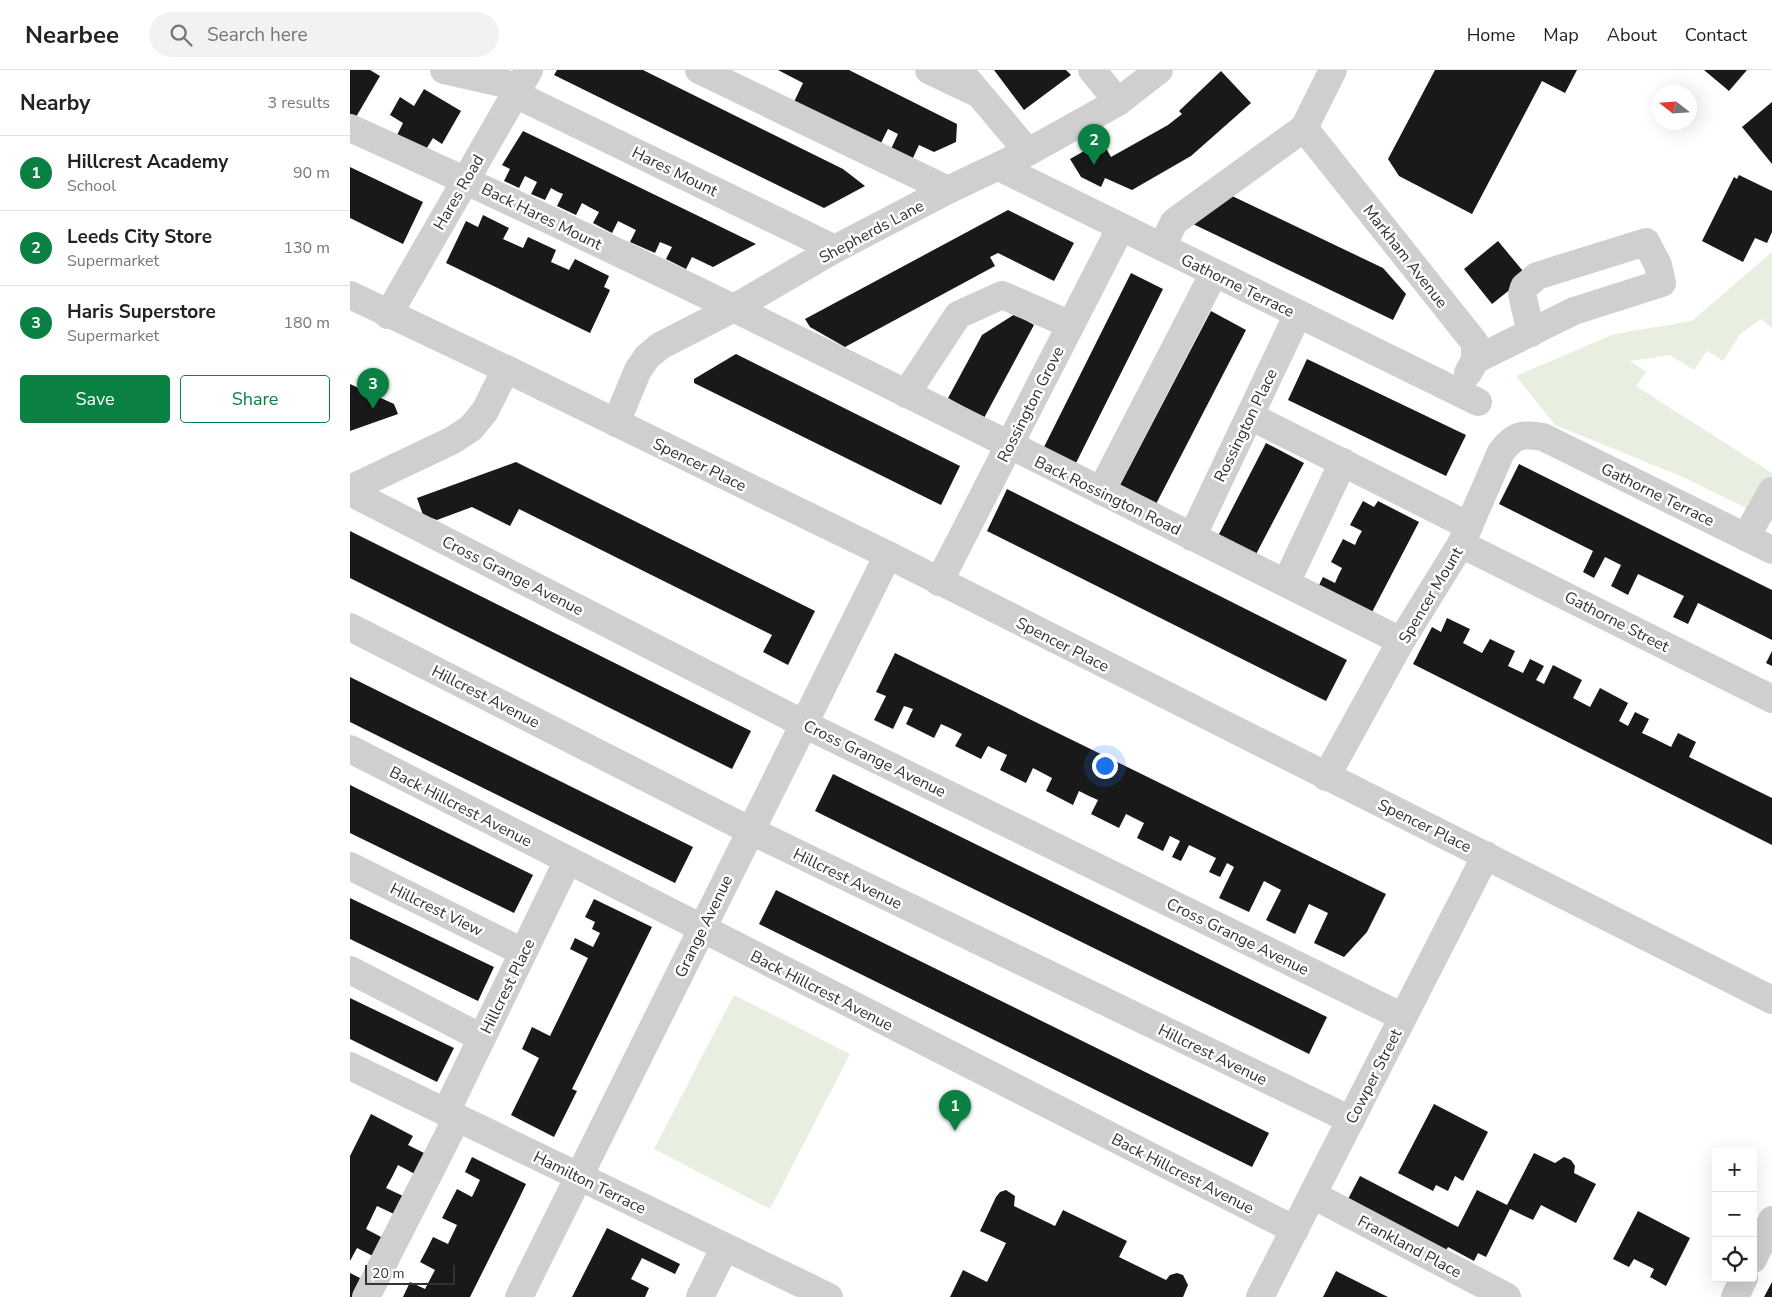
<!DOCTYPE html>
<meta charset="utf-8">
<style>
:root{--surface:#fff;--page:#f2f2f2;--text:#222;--muted:#767676;--line:#e0e0e0;--accent:#0b8043}
body{margin:0;font-family:"Nunito Sans",sans-serif;background:var(--page);color:var(--text)}
.controls{position:absolute;right:15px;bottom:15px;display:grid;overflow:hidden;border-radius:5px;box-shadow:0 5px 20px #0002}
.controls button{width:45px;height:45px;display:grid;place-items:center;padding:0;border:0;border-bottom:1px solid var(--line);background:var(--surface);color:var(--text);font:25px sans-serif}
.compass{position:absolute;left:1302px;top:15px;width:45px;height:45px;border-radius:50%;background:var(--surface);box-shadow:0 5px 20px #0002;rotate:287deg}
.scale{position:absolute;left:15px;bottom:12px;width:90px;box-sizing:border-box;padding-left:5px;border:2px solid #323232;border-top:0;font-size:14px;line-height:18px;white-space:nowrap;color:#323232;-webkit-text-stroke:4px #fff;paint-order:stroke}
.you{position:absolute;left:754px;top:695px;width:18px;height:18px;margin:-12px;border:4px solid #fff;border-radius:50%;background:#1a73e8;box-shadow:0 0 0 8px #1a73e833}
.badge{display:grid;place-items:center;width:32px;height:32px;border-radius:50%;background:var(--accent);color:#fff;font-size:16px;font-weight:700}
.pin{position:absolute;translate:-50% -41px;filter:drop-shadow(0 1px 2px #0008)}
.pin::after{content:'';position:absolute;top:26px;width:18px;height:15px;background:inherit;clip-path:polygon(0 0,100% 0,50% 100%)}
.list{margin:0;padding:0;list-style:none}
h2{display:flex;justify-content:space-between;align-items:center;height:65px;margin:0;padding:0 20px;font-size:21px}
h2 small{font-size:16px;font-weight:400;color:var(--muted)}
.list li{display:grid;grid-template-columns:32px 1fr auto;gap:15px;align-items:center;box-sizing:border-box;height:75px;padding:0 20px;border-top:1px solid var(--line)}
.list b{display:block;font-size:19px;white-space:nowrap}
.list p{margin:0;font-size:16px;white-space:nowrap;color:var(--muted)}
.list em{font-size:16px;font-style:normal;color:var(--muted)}
.actions{display:flex;gap:10px;padding:15px 20px}
.actions a{flex:1;padding:11px 0;border:1px solid var(--accent);border-radius:5px;text-align:center;font-size:18px;color:var(--accent)}
.actions .main{background:var(--accent);color:#fff}
.icon{flex:none;width:28px;height:28px;fill:none;stroke:currentColor;stroke-width:2;stroke-linecap:round;stroke-linejoin:round}
.map{position:relative;flex:none;width:1422px;height:1227px;overflow:hidden}
header{display:flex;align-items:center;gap:30px;box-sizing:border-box;height:70px;padding:0 25px;background:var(--surface);border-bottom:1px solid var(--line)}
header strong{font-size:24px}
nav{display:flex;gap:28px;margin-inline-start:auto;font-size:18px}
.search{width:350px;height:45px;background:var(--page);display:flex;align-items:center;gap:12px;box-sizing:border-box;padding:0 18px;border-radius:28px;color:var(--muted);font-size:19px}
main{display:flex}
aside{flex:1;background:var(--surface)}
.map>svg:first-child{display:block}
</style>
<header>
<strong>Nearbee</strong>
<div class="search"><svg class="icon" aria-label="search" viewBox="0 0 24 24"><circle cx="10" cy="10" r="6"/><path d="M15 15l6 6"/></svg>Search here</div>
<nav><a>Home</a><a>Map</a><a>About</a><a>Contact</a></nav>
</header>
<main>
<aside>
<h2>Nearby<small>3 results</small></h2>
<ul class="list">
<li><span class="badge">1</span><div><b>Hillcrest Academy</b><p>School</p></div><em>90 m</em></li>
<li><span class="badge">2</span><div><b>Leeds City Store</b><p>Supermarket</p></div><em>130 m</em></li>
<li><span class="badge">3</span><div><b>Haris Superstore</b><p>Supermarket</p></div><em>180 m</em></li>
</ul>
<div class="actions"><a class="main">Save</a><a>Share</a></div>
</aside>
<div class="map">
<svg width="1422" height="1227" viewBox="0 0 1422 1227">
<rect width="100%" height="100%" fill="#fff"/>
<g fill="#e8efe0">
<polygon points="1422,182 1422,258 1411,249 1390,264 1373,291 1357,281 1344,300 1320,285 1280,291 1296,302 1286,316 1422,403 1422,451 1333,407 1205,355 1166,306 1264,264 1342,251"/>
<polygon points="384,925 500,984 420,1139 304,1079"/>
</g>
<g fill="#191919">
<polygon points="0,0 20,0 30,6 6,47 0,44"/>
<polygon points="207,0 293,0 493,99 515,116 474,138 204,5"/>
<polygon points="428,0 499,0 607,54 606,72 584,82 569,75 562,90 541,79 548,64 538,59 529,77 443,34 453,13"/>
<polygon points="644,0 716,0 721,5 674,40"/>
<polygon points="1085,0 1227,0 1215,23 1192,11 1122,144 1049,106 1038,89"/>
<polygon points="1354,0 1397,0 1379,21"/>
<polygon points="871,1 901,33 841,86 782,120 755,108 751,117 731,107 720,89 752,71 761,87 818,55 832,44 829,41"/>
<polygon points="74,19 111,41 92,74 83,68 75,81 47,65 53,53 40,45 50,27 64,36"/>
<polygon points="1422,32 1422,94 1392,57"/>
<polygon points="173,61 225,86 406,174 363,197 342,187 336,199 316,189 322,177 310,172 305,183 280,172 286,160 268,151 262,163 243,153 249,142 241,138 232,133 226,145 207,136 213,124 208,122 201,118 195,130 181,124 187,112 175,106 169,118 154,111 160,99 152,95"/>
<polygon points="0,97 73,132 53,174 0,148"/>
<polygon points="1389,105 1422,121 1422,162 1417,173 1405,168 1393,192 1352,171 1384,107 1387,109"/>
<polygon points="880,125 1033,198 1056,224 1043,250 843,154"/>
<polygon points="658,140 724,173 704,211 648,183 640,187 645,196 495,277 460,257 455,249"/>
<polygon points="133,145 159,158 153,169 173,178 178,167 206,180 201,192 219,200 225,189 259,206 254,217 260,220 240,263 96,193 116,151 128,157"/>
<polygon points="1148,171 1177,206 1142,234 1114,199"/>
<polygon points="781,203 813,219 725,395 693,379"/>
<polygon points="861,241 896,260 805,436 769,417"/>
<polygon points="665,244 684,255 634,348 598,328 632,265"/>
<polygon points="386,284 610,396 591,435 344,313 344,309"/>
<polygon points="957,289 1116,365 1096,406 938,330"/>
<polygon points="0,314 44,334 48,344 0,361"/>
<polygon points="916,373 954,393 904,488 867,468"/>
<polygon points="166,392 465,541 438,595 413,582 422,565 169,439 160,456 122,437 87,450 73,445 67,428"/>
<polygon points="1169,394 1422,520 1422,570 1348,533 1338,554 1323,547 1334,526 1288,504 1278,525 1261,516 1271,495 1255,487 1244,508 1233,502 1243,481 1149,434"/>
<polygon points="657,419 997,590 976,631 637,461"/>
<polygon points="1013,431 1024,437 1028,431 1069,452 1020,546 967,519 973,507 985,513 988,506 992,498 981,492 993,469 1005,475 1008,468 1012,461 1000,455"/>
<polygon points="0,461 401,661 382,699 0,508"/>
<polygon points="1097,548 1120,559 1113,573 1132,583 1140,569 1165,581 1158,596 1173,603 1180,589 1194,596 1186,610 1194,614 1203,595 1232,610 1223,628 1240,637 1250,618 1278,633 1269,651 1278,656 1285,642 1299,649 1292,663 1303,668 1321,677 1328,663 1346,672 1339,687 1422,728 1422,775 1063,594 1082,557 1091,562"/>
<polygon points="1422,581 1422,596 1416,593"/>
<polygon points="545,583 1036,824 1017,862 994,887 964,873 978,843 959,834 945,864 916,850 931,820 914,811 899,842 869,828 884,797 877,793 870,807 859,802 866,788 839,775 831,791 822,787 830,771 820,766 813,781 787,768 794,753 776,744 769,758 741,744 748,730 739,726 729,721 723,735 696,721 702,708 683,698 676,713 650,700 657,685 638,676 631,689 605,676 612,664 600,658 591,654 584,668 556,654 563,639 554,636 543,659 524,650 536,626 526,622"/>
<polygon points="0,607 343,777 325,813 0,652"/>
<polygon points="483,704 977,947 959,984 465,741"/>
<polygon points="0,715 183,805 164,843 0,763"/>
<polygon points="426,820 919,1063 902,1097 409,854"/>
<polygon points="0,828 144,897 128,931 0,869"/>
<polygon points="244,829 302,857 222,1019 227,1021 204,1067 161,1045 189,988 172,979 182,957 200,966 238,888 220,879 225,868 243,877 250,863 242,859 245,852 235,847"/>
<polygon points="0,928 104,978 87,1012 0,969"/>
<polygon points="1084,1034 1138,1062 1113,1111 1105,1106 1098,1121 1086,1115 1083,1121 1048,1103"/>
<polygon points="21,1044 63,1066 58,1075 76,1084 65,1104 48,1095 42,1107 36,1118 53,1126 44,1144 27,1136 16,1159 33,1168 23,1186 7,1178 0,1191 0,1086"/>
<polygon points="1184,1083 1205,1093 1214,1087 1221,1090 1225,1096 1224,1103 1246,1114 1226,1153 1191,1135 1183,1150 1160,1139 1136,1187 1128,1183 1124,1191 1098,1177 1095,1182 997,1131 1010,1106 1108,1157 1127,1120 1157,1135"/>
<polygon points="122,1087 176,1114 165,1137 120,1227 53,1227 60,1212 75,1219 85,1200 70,1192 77,1179 83,1167 98,1174 107,1155 92,1148 107,1119 122,1127 130,1110 115,1102"/>
<polygon points="656,1120 665,1126 664,1136 705,1156 713,1140 777,1171 769,1187 816,1210 820,1205 827,1203 833,1205 838,1215 833,1227 600,1227 613,1200 637,1212 656,1173 630,1161 646,1127 650,1122"/>
<polygon points="1288,1141 1340,1168 1316,1216 1300,1207 1304,1199 1284,1189 1279,1197 1263,1189"/>
<polygon points="257,1158 330,1194 325,1204 292,1188 281,1209 299,1218 295,1227 222,1227"/>
<polygon points="986,1201 1038,1227 973,1227"/>
<polygon points="0,1203 12,1209 3,1227 0,1227"/>
<polygon points="1422,1212 1422,1227 1414,1227"/>
</g>
<g fill="none" stroke-linecap="round" stroke-linejoin="round">
<g stroke="#cfcfcf" stroke-width="28">
<polyline points="94,0 169,17"/>
<polyline points="349,0 598,120"/>
<polyline points="579,0 625,22"/>
<polyline points="609,0 678,82"/>
<polyline points="742,0 768,32"/>
<polyline points="165,24 485,179"/>
<path d="M 0,58 C 356,218 702,397 1051,571"/>
<polyline points="954,58 1125,273 1125,290 1118,303"/>
<polyline points="649,97 1128,332"/>
<polyline points="812,177 824,152 954,58 983,0"/>
<polyline points="0,225 156,299 538,485 1422,930"/>
<polyline points="38,245 179,0"/>
<polyline points="1125,290 1224,241 1312,213 1308,195 1296,172 1187,206 1174,217 1172,224 1181,263"/>
<polyline points="556,324 608,245 652,225 721,255"/>
<polyline points="900,346 1119,456"/>
<polyline points="266,353 288,300 297,287 310,276 384,238 485,179 598,120 678,82 768,32 809,0"/>
<polyline points="0,419 103,370 121,358 135,341 156,299"/>
<polyline points="751,421 864,203"/>
<polyline points="0,422 454,654 1053,947"/>
<polyline points="842,467 948,244"/>
<polyline points="1396,467 1422,421"/>
<polyline points="1111,474 1422,629"/>
<polyline points="589,512 771,157"/>
<polyline points="936,513 993,392"/>
<polyline points="0,557 401,761 1001,1050"/>
<polyline points="0,679 945,1160"/>
<path d="M 976,707 L 1051,571 L 1111,474 L 1151,382 C 1165,364 1171,364 1193,367 L 1422,480"/>
<polyline points="0,796 173,882"/>
<polyline points="0,900 132,968"/>
<polyline points="0,996 479,1227"/>
<polyline points="96,1042 218,790"/>
<polyline points="963,1125 1157,1227"/>
<polyline points="1403,1189 1422,1150"/>
<polyline points="16,1227 107,1048"/>
<polyline points="169,1227 538,485"/>
<polyline points="350,1227 375,1177"/>
<polyline points="910,1227 1136,785"/>
<polyline points="1385,1227 1394,1208"/>
</g>
</g>
<g text-anchor="middle" stroke-width="5" stroke-linejoin="round" paint-order="stroke">
<g font-size="16" fill="#323232" stroke="#fff">
<text transform="translate(325 101) rotate(26)" y="6">Hares Mount</text>
<text transform="translate(108 122) rotate(-60)" y="6">Hares Road</text>
<text transform="translate(192 146) rotate(26)" y="6">Back Hares Mount</text>
<text transform="translate(521 161) rotate(-28)" y="6">Shepherds Lane</text>
<text transform="translate(1056 186) rotate(52)" y="6">Markham Avenue</text>
<text transform="translate(888 215) rotate(26)" y="6">Gathorne Terrace</text>
<text transform="translate(680 334) rotate(-63)" y="6">Rossington Grove</text>
<text transform="translate(895 355) rotate(-64)" y="6">Rossington Place</text>
<text transform="translate(350 394) rotate(26)" y="6">Spencer Place</text>
<text transform="translate(1308 424) rotate(26)" y="6">Gathorne Terrace</text>
<text transform="translate(758 425) rotate(26)" y="6">Back Rossington Road</text>
<text transform="translate(163 505) rotate(27)" y="6">Cross Grange Avenue</text>
<text transform="translate(1080 525) rotate(-59)" y="6">Spencer Mount</text>
<text transform="translate(1267 551) rotate(27)" y="6">Gathorne Street</text>
<text transform="translate(713 574) rotate(27)" y="6">Spencer Place</text>
<text transform="translate(136 626) rotate(27)" y="6">Hillcrest Avenue</text>
<text transform="translate(525 688) rotate(26)" y="6">Cross Grange Avenue</text>
<text transform="translate(111 736) rotate(27)" y="6">Back Hillcrest Avenue</text>
<text transform="translate(1075 755) rotate(26)" y="6">Spencer Place</text>
<text transform="translate(498 808) rotate(26)" y="6">Hillcrest Avenue</text>
<text transform="translate(87 839) rotate(26)" y="6">Hillcrest View</text>
<text transform="translate(353 856) rotate(-64)" y="6">Grange Avenue</text>
<text transform="translate(888 866) rotate(26)" y="6">Cross Grange Avenue</text>
<text transform="translate(157 916) rotate(-64)" y="6">Hillcrest Place</text>
<text transform="translate(472 920) rotate(27)" y="6">Back Hillcrest Avenue</text>
<text transform="translate(863 984) rotate(26)" y="6">Hillcrest Avenue</text>
<text transform="translate(1023 1006) rotate(-63)" y="6">Cowper Street</text>
<text transform="translate(833 1103) rotate(27)" y="6">Back Hillcrest Avenue</text>
<text transform="translate(240 1112) rotate(26)" y="6">Hamilton Terrace</text>
<text transform="translate(1060 1176) rotate(28)" y="6">Frankland Place</text>
</g>
</g>
</svg>
<div class="controls">
<button>+</button>
<button>−</button>
<button><svg class="icon" aria-label="locate" viewBox="0 0 24 24"><circle cx="12" cy="12" r="6"/><path d="M12 2v4M12 18v4M2 12h4M18 12h4"/></svg></button>
</div>
<svg class="compass" viewBox="-18 -18 36 36"><path d="M0-13l5 13h-10z" fill="#e53935"/><path d="M0 13l5-13h-10z" fill="#767676"/></svg>
<div class="scale">20 m</div>
<div class="you"></div>
<div class="pin badge" style="left:605px;top:1061px">1</div>
<div class="pin badge" style="left:744px;top:95px">2</div>
<div class="pin badge" style="left:23px;top:339px">3</div>
</div>
</main>
